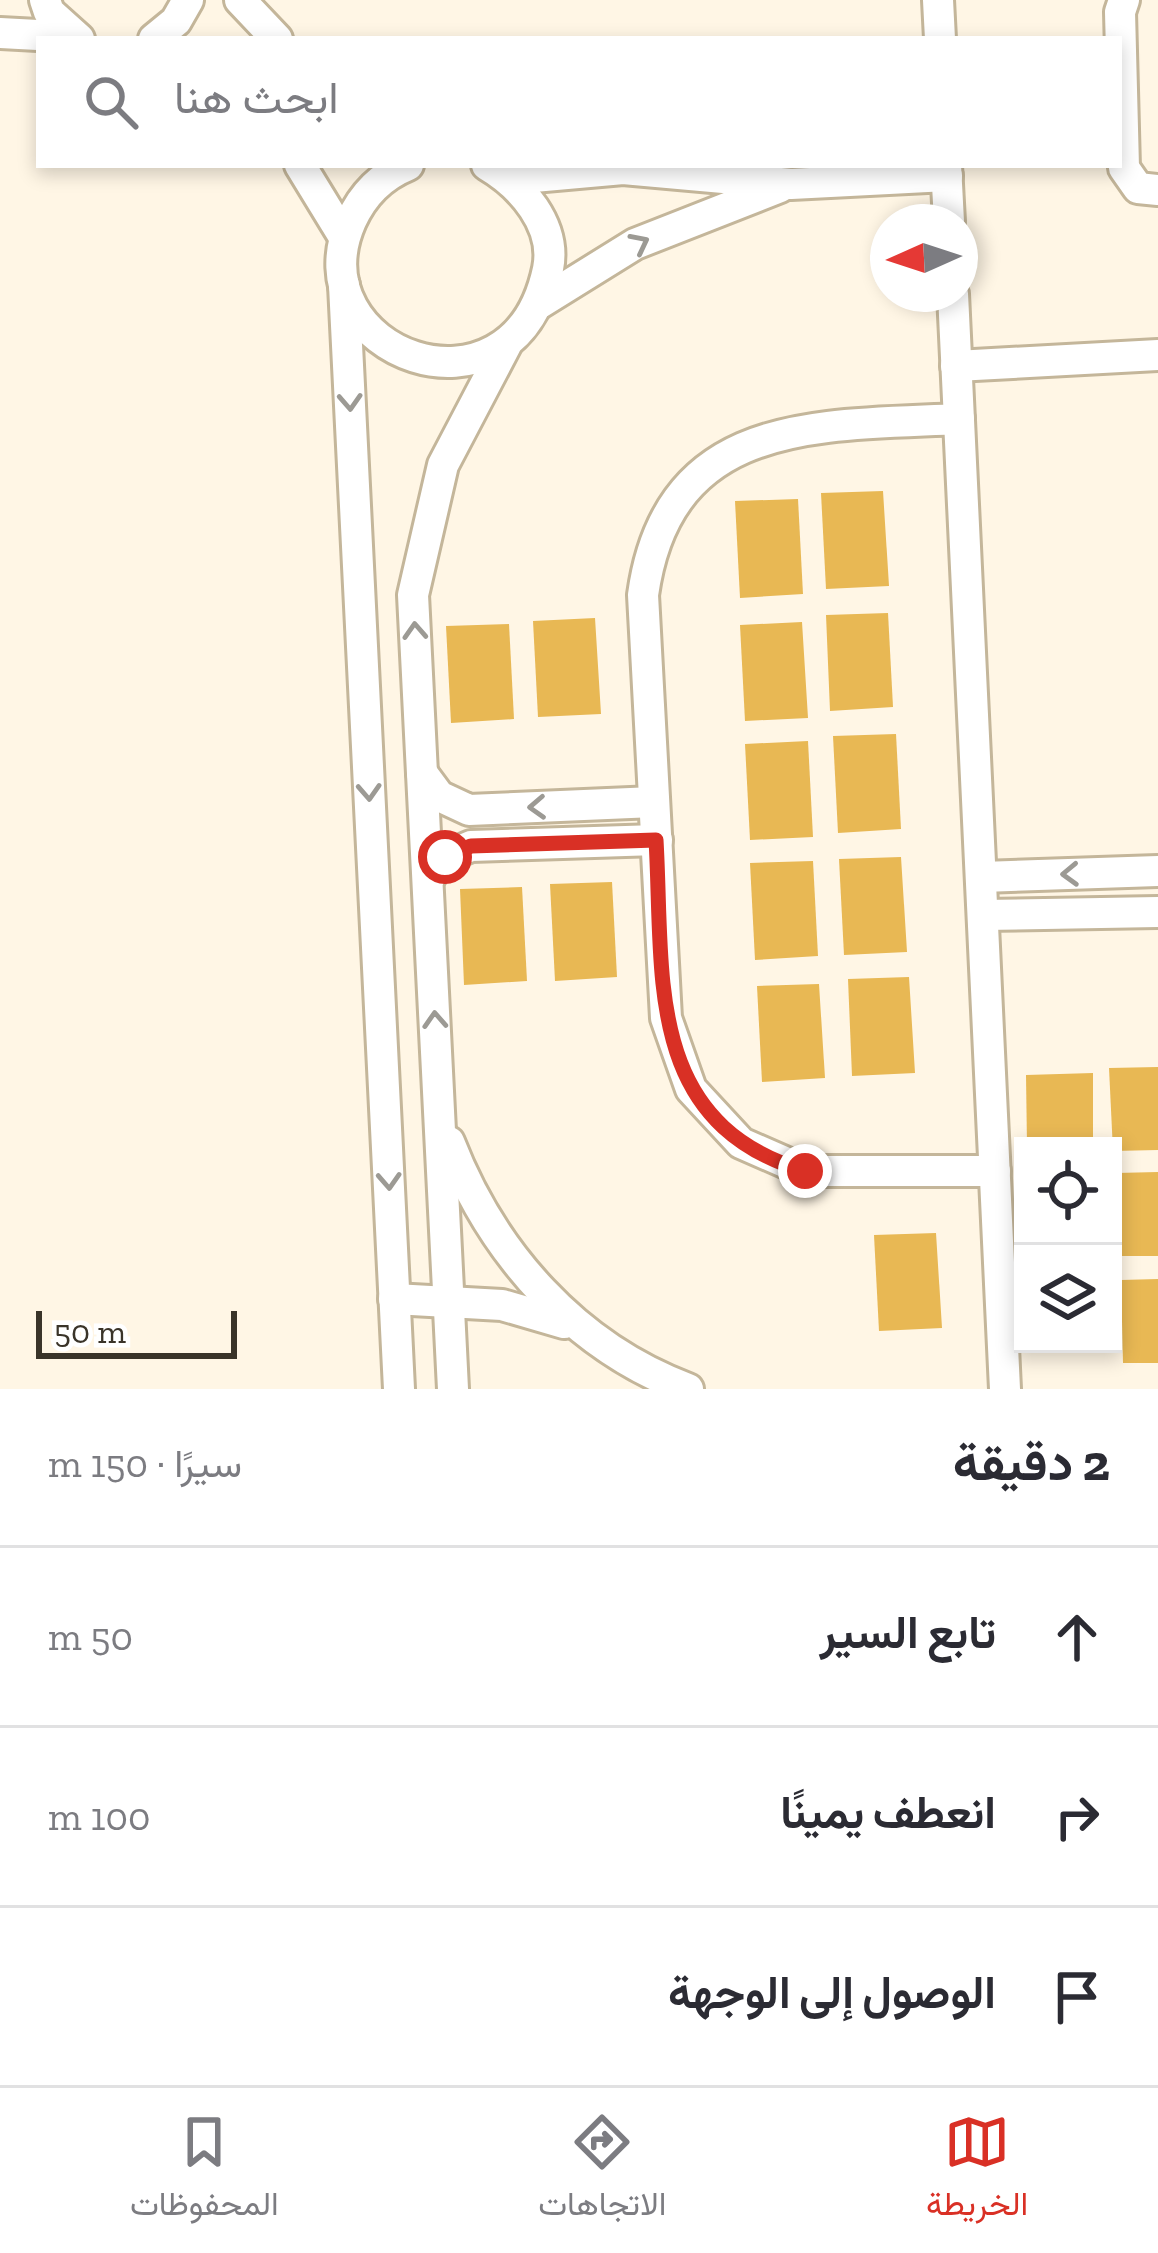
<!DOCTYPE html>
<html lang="ar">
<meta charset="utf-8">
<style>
:root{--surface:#fff;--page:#f2f2f3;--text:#2b2b33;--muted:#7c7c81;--line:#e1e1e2;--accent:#d93025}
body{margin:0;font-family:"Zilla Slab",Vazirmatn,serif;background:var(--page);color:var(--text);direction:rtl}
.controls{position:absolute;right:36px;bottom:36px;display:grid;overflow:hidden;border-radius:0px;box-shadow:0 6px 18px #0003}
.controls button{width:108px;height:108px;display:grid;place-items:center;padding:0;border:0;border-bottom:3px solid var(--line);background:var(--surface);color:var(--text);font:60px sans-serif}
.compass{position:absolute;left:870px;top:204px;width:108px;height:108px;border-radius:50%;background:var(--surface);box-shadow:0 6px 18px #0003;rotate:267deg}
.scale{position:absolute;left:36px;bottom:30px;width:201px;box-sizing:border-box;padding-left:12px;border:6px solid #3a3429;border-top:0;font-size:33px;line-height:42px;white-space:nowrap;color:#3a3429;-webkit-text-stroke:9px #fff;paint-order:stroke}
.stop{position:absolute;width:36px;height:36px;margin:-27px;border:9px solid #d93025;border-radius:50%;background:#fff}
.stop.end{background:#d93025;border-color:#fff;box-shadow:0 3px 12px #0008}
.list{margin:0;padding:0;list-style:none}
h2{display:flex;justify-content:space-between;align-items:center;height:156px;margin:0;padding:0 48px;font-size:51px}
h2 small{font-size:39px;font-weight:400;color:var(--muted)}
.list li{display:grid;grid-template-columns:78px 1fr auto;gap:36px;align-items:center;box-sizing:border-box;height:180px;padding:0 48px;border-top:3px solid var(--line)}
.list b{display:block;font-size:45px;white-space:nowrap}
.list em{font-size:39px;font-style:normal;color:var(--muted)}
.icon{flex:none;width:66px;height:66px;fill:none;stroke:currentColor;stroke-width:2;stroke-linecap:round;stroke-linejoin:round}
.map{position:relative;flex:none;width:1158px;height:1389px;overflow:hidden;direction:ltr}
.search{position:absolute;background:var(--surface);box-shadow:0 6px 18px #0003;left:36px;right:36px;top:36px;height:132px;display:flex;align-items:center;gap:30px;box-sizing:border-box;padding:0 42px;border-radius:0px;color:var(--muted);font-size:45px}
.sheet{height:696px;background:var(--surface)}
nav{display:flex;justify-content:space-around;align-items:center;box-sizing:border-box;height:168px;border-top:3px solid var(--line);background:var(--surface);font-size:33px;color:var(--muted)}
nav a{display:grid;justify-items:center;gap:6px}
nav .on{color:var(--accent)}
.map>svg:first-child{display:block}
</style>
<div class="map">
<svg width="1158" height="1389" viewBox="0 0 1158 1389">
<rect width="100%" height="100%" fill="#fff6e5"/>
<g fill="#e8b854">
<polygon points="883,491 889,586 826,589 821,493"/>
<polygon points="798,499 803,594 740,598 735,501"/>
<polygon points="888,613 893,707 830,711 826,615"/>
<polygon points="595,618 601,714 538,717 533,621"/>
<polygon points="802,622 808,718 745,721 740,625"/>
<polygon points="509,624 514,719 451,723 446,626"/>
<polygon points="896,734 901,829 838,833 833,736"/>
<polygon points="808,741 813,837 750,840 745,744"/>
<polygon points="901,857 907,952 844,955 839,859"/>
<polygon points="813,861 818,956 755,960 750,863"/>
<polygon points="612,882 617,977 555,981 550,884"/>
<polygon points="522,887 527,981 464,985 460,889"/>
<polygon points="909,977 915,1073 852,1076 848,979"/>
<polygon points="819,984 825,1078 762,1082 757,986"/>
<polygon points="1158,1067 1158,1150 1113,1151 1109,1068"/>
<polygon points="1093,1073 1093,1146 1027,1146 1026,1075"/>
<polygon points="1158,1172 1158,1256 1118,1256 1116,1173"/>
<polygon points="936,1233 942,1328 879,1331 874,1235"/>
<polygon points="1158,1279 1158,1363 1123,1363 1121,1280"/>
</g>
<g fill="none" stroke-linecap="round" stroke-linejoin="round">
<g stroke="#c4b69a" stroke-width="36">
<g id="minor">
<polyline points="45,0 49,12 79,39"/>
<polyline points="240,0 277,39"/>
<polyline points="938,0 940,39"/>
<polyline points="1124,0 1120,12 1124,168 1138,188 1158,190"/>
<polyline points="0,33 75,37"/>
<polyline points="154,39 176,21 188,0"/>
<polyline points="300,165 344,237"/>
<path d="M 408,165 C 381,176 363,194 351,221 C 293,352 513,436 548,269 C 557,225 521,185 487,165"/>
<polyline points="946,165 949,222"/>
<polyline points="511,179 623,169 791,184 947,176"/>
<polyline points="344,285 399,1389"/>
<polyline points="953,294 1005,1389"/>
<polyline points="540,303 635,244 780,187"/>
<polyline points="956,366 1158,355"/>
<path d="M 959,419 C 817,426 668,416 643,595 L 666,1018 L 691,1089 L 741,1143 L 805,1171 L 995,1171"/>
<polyline points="422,773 439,796 469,810 654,802"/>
<polyline points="982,877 1158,871"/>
<polyline points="428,879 445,857 471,846 657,840"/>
<polyline points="983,915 1158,912"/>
<path d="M 449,1142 C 492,1253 575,1347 688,1389"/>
<polyline points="394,1299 502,1305 564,1323"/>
<polyline points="453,1389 413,595 443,465 506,345"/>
</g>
</g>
<use href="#minor" stroke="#fff" stroke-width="30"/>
</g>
<defs><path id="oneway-chevron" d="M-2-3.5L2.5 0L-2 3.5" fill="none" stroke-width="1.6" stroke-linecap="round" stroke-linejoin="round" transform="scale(3)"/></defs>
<g stroke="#9c9a94">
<use href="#oneway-chevron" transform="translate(640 243) rotate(-27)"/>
<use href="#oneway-chevron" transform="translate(350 402) rotate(87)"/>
<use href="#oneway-chevron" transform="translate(415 631) rotate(-93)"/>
<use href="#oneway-chevron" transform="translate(369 792) rotate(87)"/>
<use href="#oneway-chevron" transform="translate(537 807) rotate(177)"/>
<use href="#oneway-chevron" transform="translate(1070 874) rotate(178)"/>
<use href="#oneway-chevron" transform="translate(435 1020) rotate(-93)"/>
<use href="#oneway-chevron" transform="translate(389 1181) rotate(87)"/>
</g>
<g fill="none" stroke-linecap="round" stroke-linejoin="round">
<path stroke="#d93025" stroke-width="15" d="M 445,857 L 471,846 L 656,840 C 664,976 643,1123 805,1171"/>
</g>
</svg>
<div class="controls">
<button><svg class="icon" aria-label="locate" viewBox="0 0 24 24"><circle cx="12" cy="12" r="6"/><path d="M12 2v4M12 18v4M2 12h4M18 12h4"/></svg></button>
<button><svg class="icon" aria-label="layers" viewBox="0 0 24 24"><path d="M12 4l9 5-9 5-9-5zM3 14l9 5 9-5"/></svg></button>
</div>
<svg class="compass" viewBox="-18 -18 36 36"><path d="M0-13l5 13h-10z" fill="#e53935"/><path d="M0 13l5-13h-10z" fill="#7c7c81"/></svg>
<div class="scale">50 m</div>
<div class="stop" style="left:445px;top:857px"></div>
<div class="stop end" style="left:805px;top:1171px"></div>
<div class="search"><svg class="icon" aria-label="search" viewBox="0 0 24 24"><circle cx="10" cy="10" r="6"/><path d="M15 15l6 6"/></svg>ابحث هنا</div>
</div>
<section class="sheet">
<h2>2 دقيقة<small>سيرًا · 150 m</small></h2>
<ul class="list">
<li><svg class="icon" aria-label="ahead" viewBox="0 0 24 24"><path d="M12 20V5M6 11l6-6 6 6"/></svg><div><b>تابع السير</b></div><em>50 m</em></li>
<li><svg class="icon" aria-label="right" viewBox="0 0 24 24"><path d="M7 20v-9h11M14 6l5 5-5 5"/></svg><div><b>انعطف يمينًا</b></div><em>100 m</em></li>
<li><svg class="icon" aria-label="arrive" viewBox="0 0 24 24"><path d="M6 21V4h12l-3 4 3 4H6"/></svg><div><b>الوصول إلى الوجهة</b></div></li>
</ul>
</section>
<nav>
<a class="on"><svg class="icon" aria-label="map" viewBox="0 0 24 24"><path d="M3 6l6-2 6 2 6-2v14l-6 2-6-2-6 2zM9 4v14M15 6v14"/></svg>الخريطة</a>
<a><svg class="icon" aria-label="directions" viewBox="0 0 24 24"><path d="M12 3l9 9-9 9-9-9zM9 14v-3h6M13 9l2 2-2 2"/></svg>الاتجاهات</a>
<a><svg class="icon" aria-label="saved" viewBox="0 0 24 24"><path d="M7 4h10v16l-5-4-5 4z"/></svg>المحفوظات</a>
</nav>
